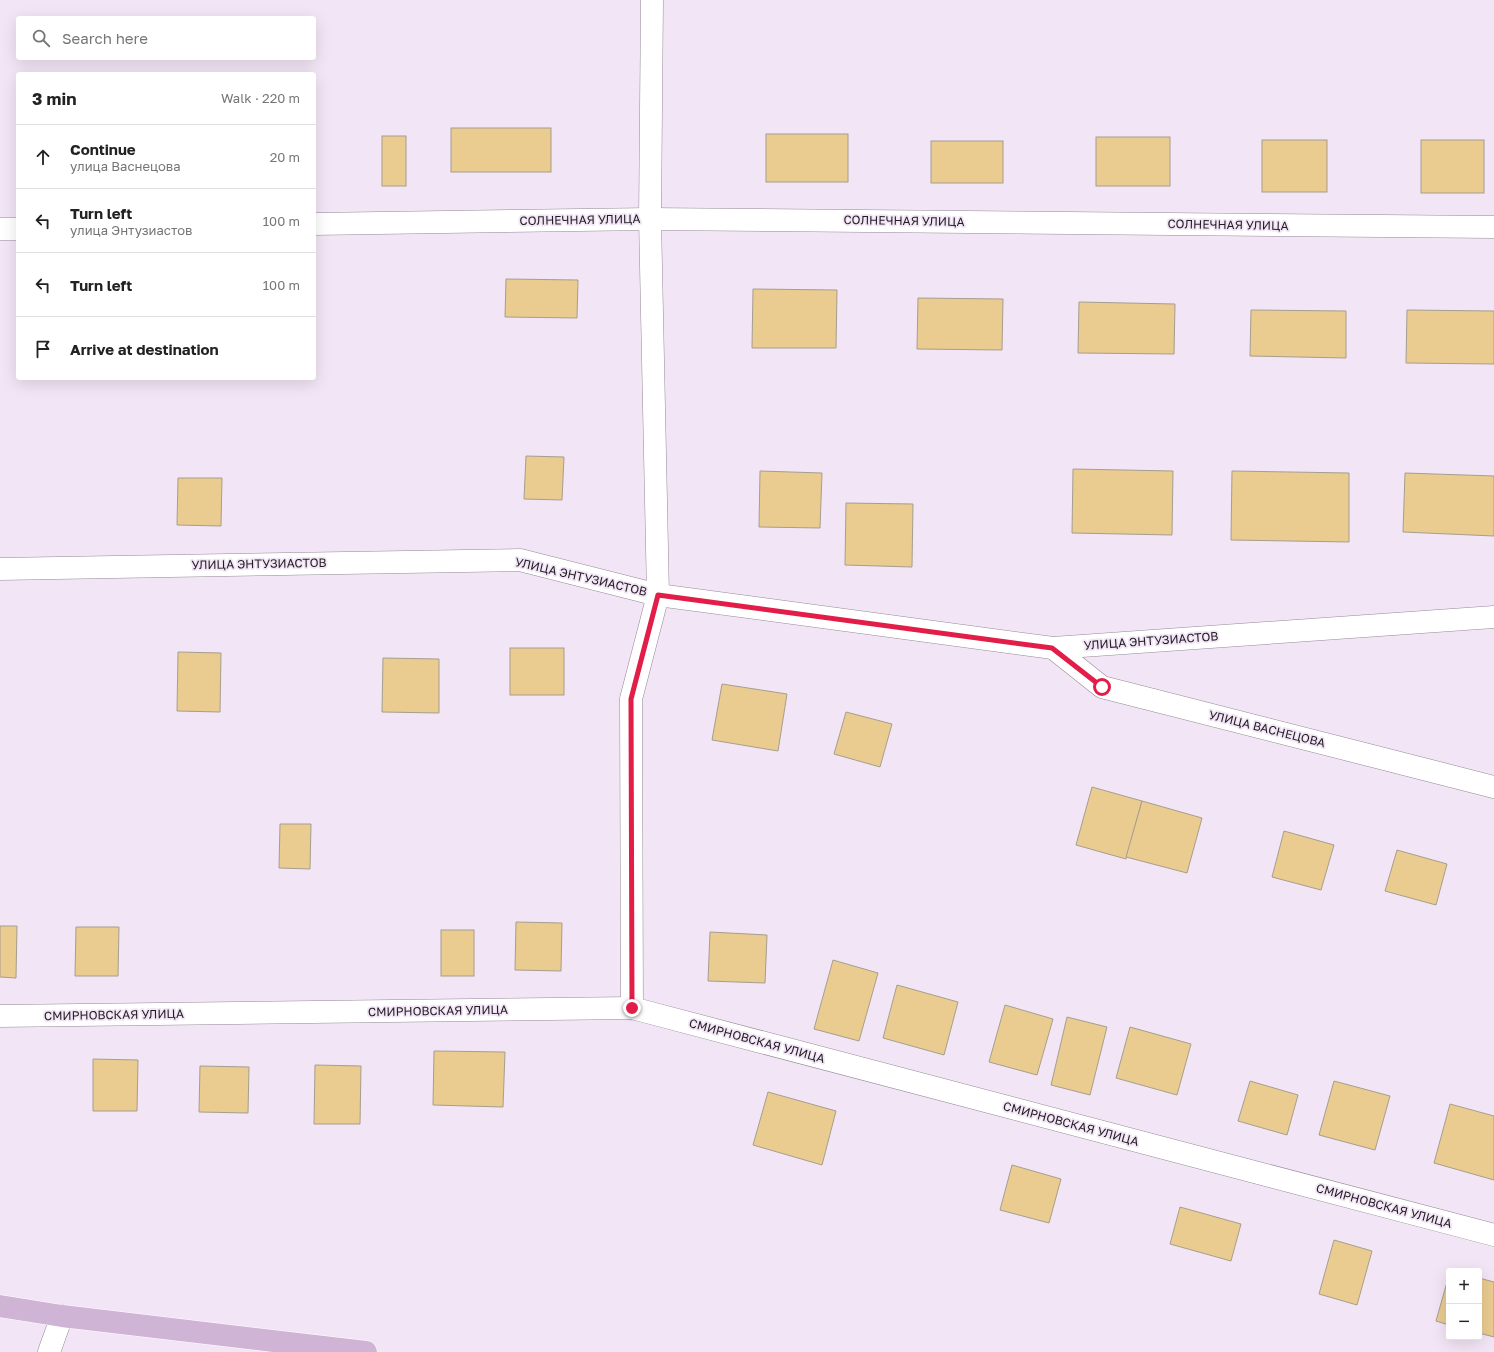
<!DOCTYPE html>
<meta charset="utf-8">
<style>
:root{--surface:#fff;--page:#f6f6f6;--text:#222;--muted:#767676;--line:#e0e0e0}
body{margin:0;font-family:"Golos Text",sans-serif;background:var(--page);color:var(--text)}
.controls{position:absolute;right:12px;bottom:12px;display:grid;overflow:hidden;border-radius:4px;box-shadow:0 4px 16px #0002}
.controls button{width:36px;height:36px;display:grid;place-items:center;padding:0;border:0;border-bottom:1px solid var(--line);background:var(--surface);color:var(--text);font:20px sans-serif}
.stop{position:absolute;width:12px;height:12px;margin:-9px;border:3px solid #e11d48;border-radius:50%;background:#fff}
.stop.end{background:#e11d48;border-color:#fff;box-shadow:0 1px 4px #0008}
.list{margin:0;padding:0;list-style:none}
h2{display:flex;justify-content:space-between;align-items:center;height:52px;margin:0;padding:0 16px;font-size:17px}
h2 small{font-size:13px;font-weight:400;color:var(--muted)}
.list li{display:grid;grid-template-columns:26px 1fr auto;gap:12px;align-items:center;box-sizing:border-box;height:64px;padding:0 16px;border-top:1px solid var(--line)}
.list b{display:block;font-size:15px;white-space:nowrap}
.list p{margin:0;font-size:13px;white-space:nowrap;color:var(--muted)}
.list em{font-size:13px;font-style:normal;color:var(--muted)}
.icon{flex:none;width:22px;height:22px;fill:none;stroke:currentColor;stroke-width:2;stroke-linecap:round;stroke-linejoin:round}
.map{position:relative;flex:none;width:1494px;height:1352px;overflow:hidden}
.search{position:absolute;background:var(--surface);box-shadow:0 4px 16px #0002;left:16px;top:16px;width:300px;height:44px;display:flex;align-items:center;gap:10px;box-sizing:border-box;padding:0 14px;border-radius:4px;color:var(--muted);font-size:15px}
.panel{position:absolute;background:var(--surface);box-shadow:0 4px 16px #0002;left:16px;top:72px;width:300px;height:308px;border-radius:4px}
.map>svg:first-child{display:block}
</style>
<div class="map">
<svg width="1494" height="1352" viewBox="0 0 1494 1352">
<rect width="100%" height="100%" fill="#f2e5f5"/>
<g fill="#eacb90" stroke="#a69e8e">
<rect x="314" y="127" width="1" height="53"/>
<rect x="451" y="128" width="100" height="44"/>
<rect x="766" y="134" width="82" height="48"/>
<rect x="382" y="136" width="24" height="50"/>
<rect x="1096" y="137" width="74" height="49"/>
<rect x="1262" y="140" width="65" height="52"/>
<rect x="1421" y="140" width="63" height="53"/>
<rect x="931" y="141" width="72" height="42"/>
<polygon points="506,279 578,280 577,318 505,317"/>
<polygon points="753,289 837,290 836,348 752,348"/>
<polygon points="918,298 1003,299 1002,350 917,349"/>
<polygon points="1079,302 1175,304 1174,354 1078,353"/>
<polygon points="1251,310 1346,311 1346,358 1250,356"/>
<polygon points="1407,310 1494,311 1494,364 1406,363"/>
<polygon points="526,456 564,457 562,500 524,499"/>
<polygon points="1073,469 1173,471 1172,535 1072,533"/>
<polygon points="760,471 822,473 820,528 759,527"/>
<polygon points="1232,471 1349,473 1349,542 1231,540"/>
<polygon points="1405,473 1494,476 1494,536 1403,532"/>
<polygon points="178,478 222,478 221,526 177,525"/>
<polygon points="846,503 913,504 912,567 845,565"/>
<rect x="510" y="648" width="54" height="47"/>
<polygon points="178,652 221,653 220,712 177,711"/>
<polygon points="383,658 439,659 439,713 382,712"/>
<polygon points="722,684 787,694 778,751 712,740"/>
<polygon points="846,712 892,724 880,767 834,754"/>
<polygon points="1092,787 1142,801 1126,859 1076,845"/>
<polygon points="1142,801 1202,818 1187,873 1126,857"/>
<polygon points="280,824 311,824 310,869 279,868"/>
<polygon points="1284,831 1334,845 1321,890 1272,877"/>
<polygon points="1397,850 1447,864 1436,905 1385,891"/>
<polygon points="516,922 562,923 561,971 515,970"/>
<polygon points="0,926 17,926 16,978 0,977"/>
<polygon points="76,927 119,927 118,976 75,976"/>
<rect x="441" y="930" width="33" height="46"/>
<polygon points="710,932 767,935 765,983 708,981"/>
<polygon points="833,960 878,973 859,1041 814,1029"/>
<polygon points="897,985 958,1002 944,1055 883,1038"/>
<polygon points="1005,1005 1053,1019 1037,1075 989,1062"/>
<polygon points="1067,1017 1107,1027 1090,1095 1051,1085"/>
<polygon points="1130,1027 1191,1044 1177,1095 1116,1078"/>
<polygon points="434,1051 505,1052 503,1107 433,1105"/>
<polygon points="93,1059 138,1060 137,1111 93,1111"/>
<polygon points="315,1065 361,1066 360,1124 314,1124"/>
<polygon points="200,1066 249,1067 248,1113 199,1112"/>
<polygon points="1250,1081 1298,1095 1287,1135 1238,1121"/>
<polygon points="1334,1081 1390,1096 1375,1150 1319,1135"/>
<polygon points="768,1092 836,1111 822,1165 753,1145"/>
<polygon points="1450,1104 1494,1116 1494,1180 1434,1163"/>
<polygon points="1012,1165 1061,1179 1049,1223 1000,1210"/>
<polygon points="1180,1207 1241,1224 1231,1261 1170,1244"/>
<polygon points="1334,1240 1372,1251 1357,1305 1319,1294"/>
<polygon points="1449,1275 1449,1325 1436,1321"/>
<polygon points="1479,1278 1494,1282 1494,1337 1479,1333"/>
</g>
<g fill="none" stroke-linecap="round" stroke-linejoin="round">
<g stroke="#968a98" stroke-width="23">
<g id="minor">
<polyline points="314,224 650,219 1494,227"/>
<polyline points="0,229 18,229"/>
<polyline points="0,569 520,560 658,595 1053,648 1494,617"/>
<polyline points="1053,648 1102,687 1494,787"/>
<polyline points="632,1008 631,699 658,595 650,219 652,0"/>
<polyline points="0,1016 632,1008 1494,1235"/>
<polyline points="49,1352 62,1316"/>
</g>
</g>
<g stroke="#fff" stroke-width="23">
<polyline id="major" points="0,1306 62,1316 366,1352"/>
</g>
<use href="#minor" stroke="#fff" stroke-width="22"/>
<use href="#major" stroke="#cfb4d5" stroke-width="22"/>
</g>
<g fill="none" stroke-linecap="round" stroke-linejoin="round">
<polyline stroke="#e11d48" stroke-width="5" points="632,1008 631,699 658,595 1052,648 1102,687"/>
</g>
<g text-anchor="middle" stroke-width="3.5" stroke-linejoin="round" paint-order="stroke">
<g font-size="12" fill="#221d23" stroke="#f2e5f5">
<text transform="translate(580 220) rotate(-1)" y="4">СОЛНЕЧНАЯ УЛИЦА</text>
<text transform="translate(904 221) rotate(1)" y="4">СОЛНЕЧНАЯ УЛИЦА</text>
<text transform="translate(1228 225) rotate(1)" y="4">СОЛНЕЧНАЯ УЛИЦА</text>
<text transform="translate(259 564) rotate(-1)" y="4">УЛИЦА ЭНТУЗИАСТОВ</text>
<text transform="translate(581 577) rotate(13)" y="4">УЛИЦА ЭНТУЗИАСТОВ</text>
<text transform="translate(1151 641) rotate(-4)" y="4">УЛИЦА ЭНТУЗИАСТОВ</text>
<text transform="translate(1267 729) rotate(14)" y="4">УЛИЦА ВАСНЕЦОВА</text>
<text transform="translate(438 1011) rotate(-1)" y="4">СМИРНОВСКАЯ УЛИЦА</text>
<text transform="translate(114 1015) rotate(-1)" y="4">СМИРНОВСКАЯ УЛИЦА</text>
<text transform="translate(757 1041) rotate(15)" y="4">СМИРНОВСКАЯ УЛИЦА</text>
<text transform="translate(1071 1124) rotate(15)" y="4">СМИРНОВСКАЯ УЛИЦА</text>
<text transform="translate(1384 1206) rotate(15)" y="4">СМИРНОВСКАЯ УЛИЦА</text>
</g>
</g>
</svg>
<div class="controls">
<button>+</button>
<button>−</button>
</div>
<div class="stop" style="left:1102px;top:687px"></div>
<div class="stop end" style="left:632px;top:1008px"></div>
<div class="search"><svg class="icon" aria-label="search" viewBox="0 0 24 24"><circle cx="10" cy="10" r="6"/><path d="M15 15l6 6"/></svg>Search here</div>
<section class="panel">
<h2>3 min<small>Walk · 220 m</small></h2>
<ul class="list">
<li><svg class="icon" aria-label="ahead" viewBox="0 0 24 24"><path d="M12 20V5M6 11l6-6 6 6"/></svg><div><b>Continue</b><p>улица Васнецова</p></div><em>20 m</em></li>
<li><svg class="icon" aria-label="left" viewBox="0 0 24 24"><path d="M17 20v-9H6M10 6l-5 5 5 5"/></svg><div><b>Turn left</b><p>улица Энтузиастов</p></div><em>100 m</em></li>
<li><svg class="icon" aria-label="left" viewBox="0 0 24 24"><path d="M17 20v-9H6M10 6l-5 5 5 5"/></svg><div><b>Turn left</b></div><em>100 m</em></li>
<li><svg class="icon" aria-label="arrive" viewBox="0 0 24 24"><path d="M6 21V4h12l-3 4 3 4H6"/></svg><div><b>Arrive at destination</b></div></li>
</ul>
</section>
</div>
